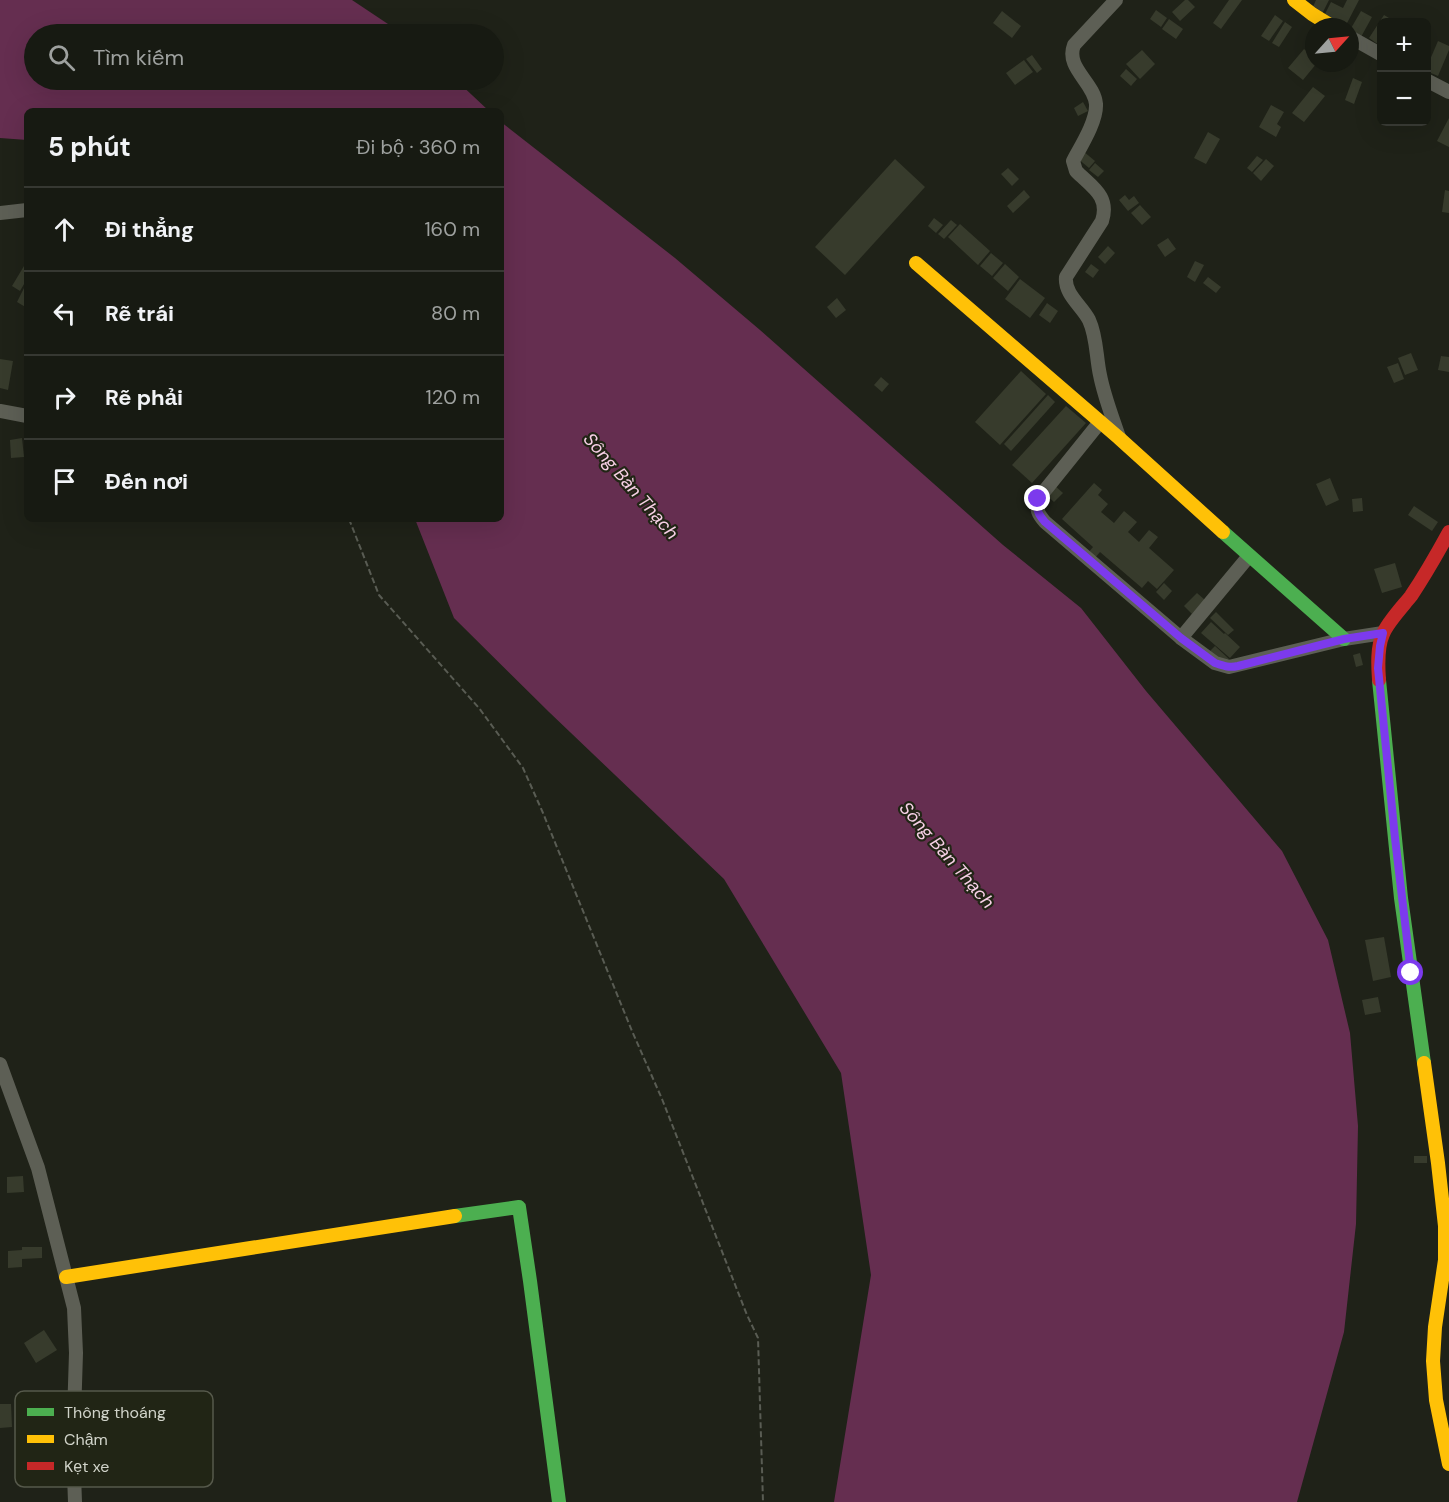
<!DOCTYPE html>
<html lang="vi">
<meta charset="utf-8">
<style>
:root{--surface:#171a12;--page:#242720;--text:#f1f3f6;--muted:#9ea19f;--line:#363832}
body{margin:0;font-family:"DM Sans",sans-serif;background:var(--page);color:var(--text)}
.controls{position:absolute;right:18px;top:18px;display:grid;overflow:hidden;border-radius:9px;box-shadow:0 6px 24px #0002}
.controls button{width:54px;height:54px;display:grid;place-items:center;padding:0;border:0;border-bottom:2px solid var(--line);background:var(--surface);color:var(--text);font:30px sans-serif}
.compass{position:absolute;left:1305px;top:18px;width:54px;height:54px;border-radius:50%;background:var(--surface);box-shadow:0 6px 24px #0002;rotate:63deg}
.stop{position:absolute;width:18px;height:18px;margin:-14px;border:4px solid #7c3aed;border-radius:50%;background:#fff}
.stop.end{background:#7c3aed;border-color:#fff;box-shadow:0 2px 6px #0008}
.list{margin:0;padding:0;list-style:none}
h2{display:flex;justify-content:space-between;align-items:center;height:78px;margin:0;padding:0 24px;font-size:26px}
h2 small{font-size:20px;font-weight:400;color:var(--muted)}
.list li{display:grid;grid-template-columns:39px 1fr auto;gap:18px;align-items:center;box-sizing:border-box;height:84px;padding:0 24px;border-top:2px solid var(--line)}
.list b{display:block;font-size:22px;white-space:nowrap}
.list em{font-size:20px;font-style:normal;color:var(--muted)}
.icon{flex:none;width:33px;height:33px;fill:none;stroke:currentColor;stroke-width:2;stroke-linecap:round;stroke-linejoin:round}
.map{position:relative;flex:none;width:1449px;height:1502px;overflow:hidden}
.search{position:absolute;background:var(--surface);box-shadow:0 6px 24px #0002;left:24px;top:24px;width:480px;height:66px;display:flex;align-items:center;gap:15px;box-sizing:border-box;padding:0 21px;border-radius:33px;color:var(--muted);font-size:22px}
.panel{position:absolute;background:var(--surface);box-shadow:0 6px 24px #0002;left:24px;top:108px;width:480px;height:414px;border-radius:9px}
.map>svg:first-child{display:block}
</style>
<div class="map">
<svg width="1449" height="1502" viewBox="0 0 1449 1502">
<rect width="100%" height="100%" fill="#1f2218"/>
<g fill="#652e50">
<polygon points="0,0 352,0 403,34 34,34 34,80 456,80 489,111 27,111 27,140 0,138"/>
<polygon points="501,122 675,258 760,330 1003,545 1081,608 1146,691 1282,851 1328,940 1350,1033 1358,1126 1356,1224 1344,1332 1297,1502 834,1502 871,1275 841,1073 724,879 549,712 454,618 415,519 501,519"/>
</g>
<g fill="#373b2c">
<polygon points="1185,0 1188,0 1195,7 1180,21 1172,12"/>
<polygon points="1229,0 1242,0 1221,29 1213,23"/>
<polygon points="1316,0 1329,0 1321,16 1311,11"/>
<polygon points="1347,0 1359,0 1345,27 1341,27 1323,18 1331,2 1343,8"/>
<polygon points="1156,10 1167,18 1161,27 1150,19"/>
<polygon points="1002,11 1021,26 1012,38 993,23"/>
<polygon points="1361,11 1372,17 1361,37 1350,30"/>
<polygon points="1275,15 1283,21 1269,41 1261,36"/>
<polygon points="1384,15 1394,21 1393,22 1382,22 1382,41 1379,45 1369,38"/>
<polygon points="1169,19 1183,29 1176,39 1162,29"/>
<polygon points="1285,22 1292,27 1279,47 1272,43"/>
<polygon points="1438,41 1449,46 1449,50 1438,76 1426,71 1426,69"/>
<polygon points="1304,49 1314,57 1314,63 1317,63 1303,80 1288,68"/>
<polygon points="1142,50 1155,64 1140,79 1126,64"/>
<polygon points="1032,55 1042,69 1037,73 1026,59"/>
<polygon points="1024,60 1033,72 1015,85 1006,73"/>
<polygon points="1126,69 1137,79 1131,86 1120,76"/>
<polygon points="1353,78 1362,82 1354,104 1345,100"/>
<polygon points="1313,87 1325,96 1304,122 1292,113"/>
<polygon points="1083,102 1088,111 1078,116 1074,108"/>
<polygon points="1271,105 1284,112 1277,124 1281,127 1276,137 1259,127"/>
<polygon points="1449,118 1449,147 1437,141"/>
<polygon points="1208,132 1220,139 1206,164 1194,158"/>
<polygon points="1083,151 1095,161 1089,168 1077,158"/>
<polygon points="1257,156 1263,160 1252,172 1247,168"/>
<polygon points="895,159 925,187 845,275 815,247"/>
<polygon points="1266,159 1274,166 1261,181 1253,173"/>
<polygon points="1095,163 1104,171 1098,177 1089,170"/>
<polygon points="1008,168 1019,179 1012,186 1001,174"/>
<polygon points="1024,190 1030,197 1013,213 1007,206"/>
<polygon points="1445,190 1449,191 1449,213 1442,212"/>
<polygon points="1125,195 1129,200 1134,196 1139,203 1128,211 1119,200"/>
<polygon points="1140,205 1151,217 1142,225 1131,213"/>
<polygon points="934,218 943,225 936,233 928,226"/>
<polygon points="951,220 957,225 944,239 938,234"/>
<polygon points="960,224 990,251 978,265 948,237"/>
<polygon points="1168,238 1176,249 1165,257 1157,245"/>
<polygon points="1108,246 1115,253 1105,264 1098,257"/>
<polygon points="991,253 1003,263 992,276 980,266"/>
<polygon points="1195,261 1204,265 1195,282 1187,277"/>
<polygon points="1005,264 1019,277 1008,291 993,278"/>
<polygon points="1091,264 1099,270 1093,278 1085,272"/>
<polygon points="24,266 27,268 27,279 20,291 12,286"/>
<polygon points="1208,277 1221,287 1216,293 1203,283"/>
<polygon points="1020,279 1045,298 1030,318 1005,299"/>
<polygon points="27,282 27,308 17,302"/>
<polygon points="837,298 846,310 836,318 827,307"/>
<polygon points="1047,303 1058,311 1050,323 1039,315"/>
<polygon points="1411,353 1418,370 1405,375 1398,358"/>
<polygon points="1441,356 1449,357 1449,372 1438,370"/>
<polygon points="0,359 13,361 8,390 0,388"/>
<polygon points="1398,363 1404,379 1394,383 1387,367"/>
<polygon points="1021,371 1046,394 1000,445 975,422"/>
<polygon points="881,377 889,384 882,392 874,385"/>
<polygon points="1048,395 1055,402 1011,451 1004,444"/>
<polygon points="1066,406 1086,423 1032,483 1012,465"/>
<polygon points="22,438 24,457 11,458 10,440"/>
<polygon points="1330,478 1339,500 1326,506 1316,484"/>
<polygon points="1094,483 1102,490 1098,495 1108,504 1101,512 1114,523 1124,511 1137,522 1128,532 1139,542 1149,530 1158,537 1149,548 1174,570 1157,589 1148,581 1142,588 1100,552 1094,559 1088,553 1093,547 1062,519"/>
<polygon points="1054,485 1063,493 1054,502 1045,494"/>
<polygon points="1362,498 1363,511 1353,512 1352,499"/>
<polygon points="1414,506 1438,522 1432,531 1408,515"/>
<polygon points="1395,563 1402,587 1382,593 1374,569"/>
<polygon points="1164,583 1172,591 1164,600 1156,592"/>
<polygon points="1197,593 1205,600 1192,614 1184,606"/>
<polygon points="1216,612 1234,630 1228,635 1210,618"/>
<polygon points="1211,622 1224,634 1225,633 1240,647 1230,658 1201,633"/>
<polygon points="1215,646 1229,659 1224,664 1210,651"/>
<polygon points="1360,653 1363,665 1356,667 1353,655"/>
<polygon points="1384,937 1391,977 1373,981 1365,940"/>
<polygon points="1378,997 1381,1012 1365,1015 1362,1000"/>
<rect x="1414" y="1156" width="13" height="7"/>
<polygon points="23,1176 24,1192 7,1193 7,1177"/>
<polygon points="22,1247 42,1247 42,1258 22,1259 22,1267 8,1268 8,1251 22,1250"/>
<polygon points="44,1330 57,1350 36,1363 24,1343"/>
<polygon points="0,1404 11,1404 12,1427 0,1428"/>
</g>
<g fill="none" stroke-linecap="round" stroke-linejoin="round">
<polyline stroke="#595c53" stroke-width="2" stroke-dasharray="6 3" stroke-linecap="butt" points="349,519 379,595 479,708 523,768 543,813 632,1031 662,1099 747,1315 758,1338 763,1502"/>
<g stroke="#5d5f55" stroke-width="14">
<path d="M 1116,0 L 1074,45 C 1065,68 1094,82 1096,104 C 1097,121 1081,146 1073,161 L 1076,171 C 1092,187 1110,196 1102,221 L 1066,277 C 1064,294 1082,306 1089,320 C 1097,337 1096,357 1100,375 C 1104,396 1112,416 1119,437"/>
<polyline points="1350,37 1382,55"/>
<polyline points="1426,80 1449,92"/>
<polyline points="0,213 27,210"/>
<polyline points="0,411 27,416"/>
<path d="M 1100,422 L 1038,499 C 1036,510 1038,514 1045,522 L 1181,638 L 1215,663 L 1229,667 L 1344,639 L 1383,633"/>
<polyline points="1181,638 1249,556"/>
<polyline points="0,1064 38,1168 74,1308 76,1353 73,1447 75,1502"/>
</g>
<g stroke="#4caf50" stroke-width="14">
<polyline points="1223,532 1344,639"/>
<polyline points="1379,680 1401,898 1424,1063"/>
<polyline points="455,1216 519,1207 530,1281 559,1502"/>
</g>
<g stroke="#ffc107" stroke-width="14">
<polyline points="1294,0 1312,14 1333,27"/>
<polyline points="916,263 1119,438 1223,532"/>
<polyline points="1424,1063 1438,1163 1445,1226 1445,1260 1435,1327 1433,1361 1436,1400 1449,1464"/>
<polyline points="66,1277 455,1216"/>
</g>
<path stroke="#c62828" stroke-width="14" d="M 1379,680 C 1378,666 1377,647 1383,634 C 1387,623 1403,606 1411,596 C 1425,575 1437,554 1449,532"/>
</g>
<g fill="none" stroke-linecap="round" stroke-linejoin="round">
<path stroke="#7c3aed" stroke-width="8" d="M 1038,499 C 1036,510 1038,514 1045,522 L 1181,638 L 1215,663 C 1224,666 1229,668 1238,666 L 1344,639 L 1383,633 L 1380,646 L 1378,668 L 1395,838 L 1411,973"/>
</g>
<g text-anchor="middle" stroke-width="4.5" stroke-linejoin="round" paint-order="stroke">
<g font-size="18" font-style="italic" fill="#f7d0e6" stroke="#212515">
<text transform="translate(631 486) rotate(49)" y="6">Sông Bàn Thạch</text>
<text transform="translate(947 855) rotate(49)" y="6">Sông Bàn Thạch</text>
</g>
</g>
<rect x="15" y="1391" width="198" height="96" rx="9" fill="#212515" stroke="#56594b" stroke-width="1.5"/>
<rect x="27" y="1408" width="27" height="8" fill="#4caf50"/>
<rect x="27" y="1435" width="27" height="8" fill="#ffc107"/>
<rect x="27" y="1462" width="27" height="8" fill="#c62828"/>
<g font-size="16" fill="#d0d3c9">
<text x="64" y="1418">Thông thoáng</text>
<text x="64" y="1445">Chậm</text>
<text x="64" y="1472">Kẹt xe</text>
</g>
</svg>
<div class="controls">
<button>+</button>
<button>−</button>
</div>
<svg class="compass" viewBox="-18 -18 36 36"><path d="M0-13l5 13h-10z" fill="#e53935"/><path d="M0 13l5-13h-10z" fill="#9ea19f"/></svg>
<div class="stop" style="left:1411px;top:973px"></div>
<div class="stop end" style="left:1038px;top:499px"></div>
<div class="search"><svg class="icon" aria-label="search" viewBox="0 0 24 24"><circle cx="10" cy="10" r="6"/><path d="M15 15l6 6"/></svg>Tìm kiếm</div>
<section class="panel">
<h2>5 phút<small>Đi bộ · 360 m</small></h2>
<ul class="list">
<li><svg class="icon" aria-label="ahead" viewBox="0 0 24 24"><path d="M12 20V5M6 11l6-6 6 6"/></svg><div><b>Đi thẳng</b></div><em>160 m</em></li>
<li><svg class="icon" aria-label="left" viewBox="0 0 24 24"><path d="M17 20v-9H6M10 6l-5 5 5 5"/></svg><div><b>Rẽ trái</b></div><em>80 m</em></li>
<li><svg class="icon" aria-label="right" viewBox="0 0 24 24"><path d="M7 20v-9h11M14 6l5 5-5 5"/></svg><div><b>Rẽ phải</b></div><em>120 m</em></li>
<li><svg class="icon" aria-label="arrive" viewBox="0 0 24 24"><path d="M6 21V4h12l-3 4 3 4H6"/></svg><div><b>Đến nơi</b></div></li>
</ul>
</section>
</div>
